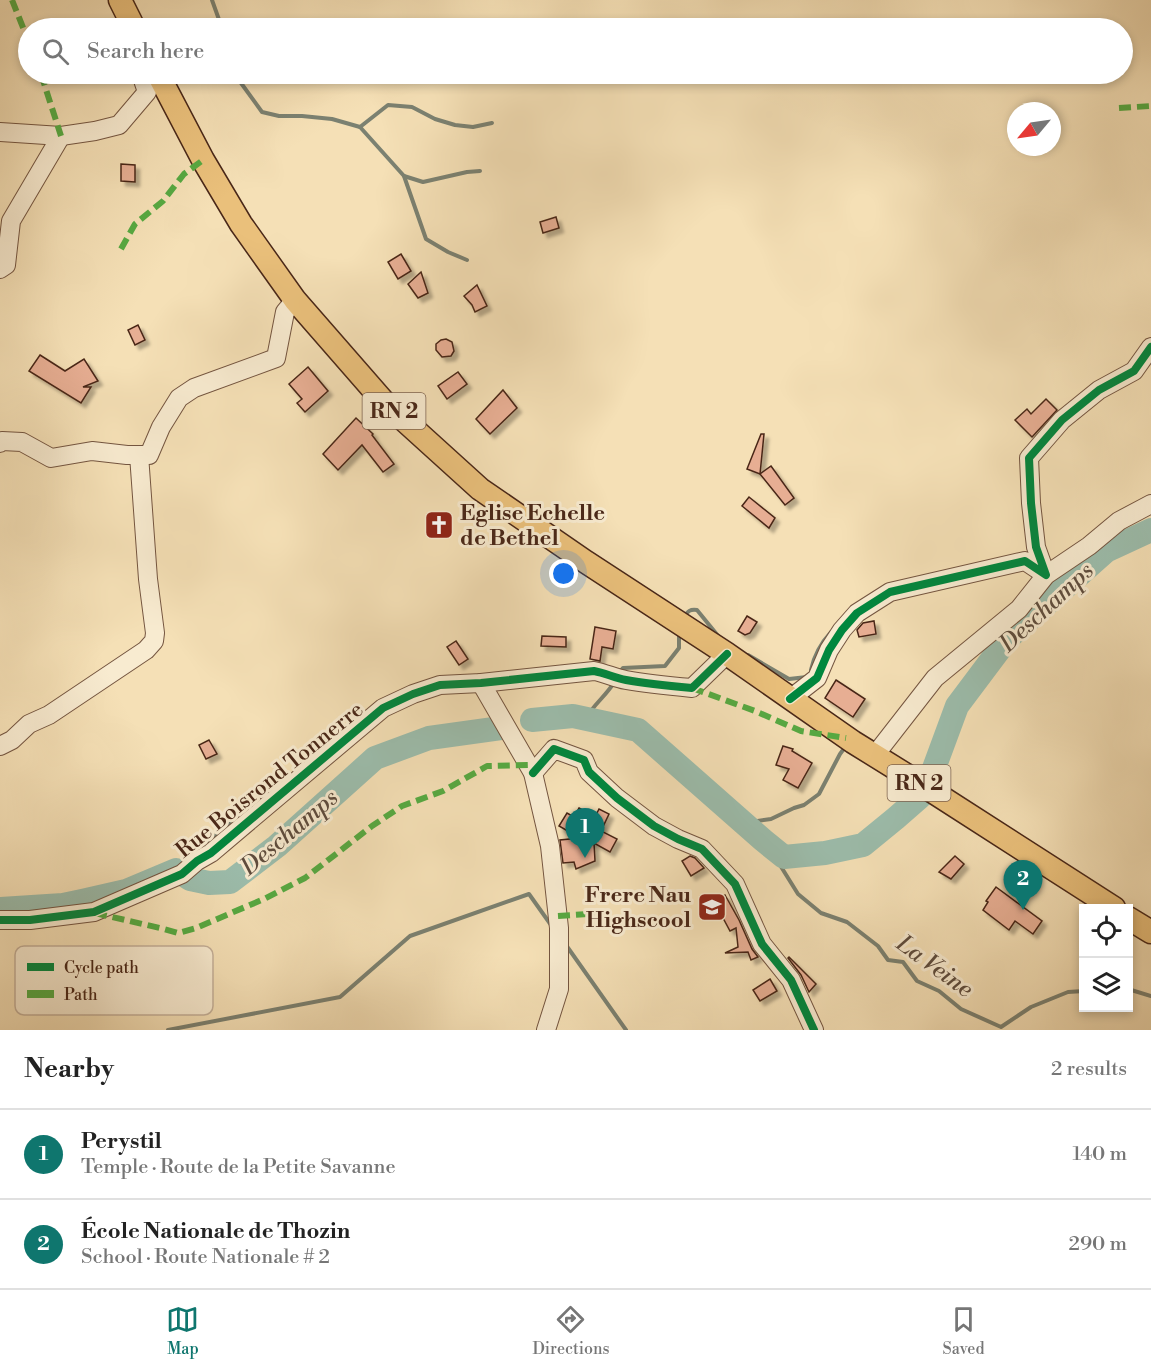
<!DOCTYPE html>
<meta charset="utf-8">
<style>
:root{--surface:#fff;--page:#f2f2f2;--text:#222;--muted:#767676;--line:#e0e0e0;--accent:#0f766e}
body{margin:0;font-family:"Libre Bodoni",serif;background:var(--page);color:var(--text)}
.controls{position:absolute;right:18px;bottom:18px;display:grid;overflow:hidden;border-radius:0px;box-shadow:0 3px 9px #0003}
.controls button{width:54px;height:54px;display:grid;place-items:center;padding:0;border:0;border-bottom:2px solid var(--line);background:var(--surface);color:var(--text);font:30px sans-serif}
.compass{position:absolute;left:1007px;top:102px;width:54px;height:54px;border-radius:50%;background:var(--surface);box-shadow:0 3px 9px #0003;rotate:241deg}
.you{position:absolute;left:564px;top:574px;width:21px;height:21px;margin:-15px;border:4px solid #fff;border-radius:50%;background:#1a73e8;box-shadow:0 0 0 9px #1a73e833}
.badge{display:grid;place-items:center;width:39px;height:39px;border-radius:50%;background:var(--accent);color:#fff;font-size:20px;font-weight:700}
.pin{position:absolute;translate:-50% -50px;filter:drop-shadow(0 2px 3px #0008)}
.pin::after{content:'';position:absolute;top:32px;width:21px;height:18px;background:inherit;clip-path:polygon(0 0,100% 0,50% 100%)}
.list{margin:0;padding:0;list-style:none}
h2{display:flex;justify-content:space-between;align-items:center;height:78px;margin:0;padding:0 24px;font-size:26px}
h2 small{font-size:20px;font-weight:400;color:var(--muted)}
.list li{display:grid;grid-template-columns:39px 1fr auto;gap:18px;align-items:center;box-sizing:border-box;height:90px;padding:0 24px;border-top:2px solid var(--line)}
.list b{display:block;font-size:22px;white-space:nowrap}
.list p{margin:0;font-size:20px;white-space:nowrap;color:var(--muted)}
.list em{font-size:20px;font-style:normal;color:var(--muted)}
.icon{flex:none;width:33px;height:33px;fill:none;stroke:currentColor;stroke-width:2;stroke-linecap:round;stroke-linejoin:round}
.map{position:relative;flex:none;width:1151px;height:1030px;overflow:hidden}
.search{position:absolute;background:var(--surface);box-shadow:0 3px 9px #0003;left:18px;right:18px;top:18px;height:66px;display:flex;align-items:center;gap:15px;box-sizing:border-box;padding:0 21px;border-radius:33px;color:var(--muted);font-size:22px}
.sheet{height:258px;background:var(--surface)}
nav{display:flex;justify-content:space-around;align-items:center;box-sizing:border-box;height:84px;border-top:2px solid var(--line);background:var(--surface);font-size:16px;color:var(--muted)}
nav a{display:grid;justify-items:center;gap:3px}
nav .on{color:var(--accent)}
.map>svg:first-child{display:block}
</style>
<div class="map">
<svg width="1151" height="1030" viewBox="0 0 1151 1030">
<defs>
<filter id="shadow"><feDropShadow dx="4.5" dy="4.5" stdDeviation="1.5" flood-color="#0004"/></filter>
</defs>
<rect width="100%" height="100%" fill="#f5e0b6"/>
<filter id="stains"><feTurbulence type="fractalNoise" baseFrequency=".00333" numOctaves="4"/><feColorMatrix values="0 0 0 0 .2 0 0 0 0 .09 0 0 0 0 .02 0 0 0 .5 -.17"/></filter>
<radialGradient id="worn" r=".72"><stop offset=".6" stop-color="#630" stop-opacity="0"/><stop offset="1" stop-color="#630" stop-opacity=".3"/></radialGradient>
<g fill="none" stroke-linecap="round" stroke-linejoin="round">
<g stroke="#7b8171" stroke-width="4">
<polyline points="212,0 222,28"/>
<polyline points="238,74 241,83 262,112 279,116 302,116 332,119 360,127 404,176 423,182 467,172 480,171"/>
<polyline points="360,127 388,105 412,107 435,119 455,125 473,127 492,123"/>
<polyline points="404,176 426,239 448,252 467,260"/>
<path d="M 684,617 C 688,611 690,609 697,610 L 719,637"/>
<polyline points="748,655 789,679 807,677"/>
<path d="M 811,670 C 814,655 820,644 831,632"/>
<polyline points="620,672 623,668 665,666 679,648 679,634"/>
<path d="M 586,718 C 594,704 607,695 615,681"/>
<polyline points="744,823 771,819 794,808 804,805 819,794 840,754 846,746"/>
<polyline points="763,840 775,857 798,894 821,913 847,922 878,946 888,960 903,962 917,981 939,991 961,1009 1001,1027 1031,1007 1068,992 1084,991"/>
<polyline points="165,873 207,844 222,829 261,799"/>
<polyline points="566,945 626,1030"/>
<polyline points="1128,989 1151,996"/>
<polyline points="168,1030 340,997 410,936 529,894 551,925"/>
</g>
<g stroke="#9cbdac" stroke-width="24">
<polyline points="532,720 573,716 638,730 763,840 784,857 825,853 863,845 896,818 920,797"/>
<polyline points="933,771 957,706 1008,638 1106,551 1151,530"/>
<polyline points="0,909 63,905 82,901 126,891 176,870 190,879 209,883 230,882 277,846 375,758 429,738 501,728"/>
</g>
</g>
<g fill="#e7ae93" stroke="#492718" stroke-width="1.5" filter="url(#shadow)">
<polygon points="121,164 135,165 135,182 121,181"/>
<polygon points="556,217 559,228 543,233 540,222"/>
<polygon points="401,254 411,271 398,279 388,262"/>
<polygon points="421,272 428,293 418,298 408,284"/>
<polygon points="477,285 487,306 475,312 472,305 464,296"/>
<polygon points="138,325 145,340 135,345 128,330"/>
<polygon points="446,339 452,342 454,351 451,356 442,357 436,350 436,344 441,340"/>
<polygon points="40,355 65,371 84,359 98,381 83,387 91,387 81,403 29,371"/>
<polygon points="308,367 328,391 305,412 297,403 302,399 289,384"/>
<polygon points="458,372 467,384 447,399 438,386"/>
<polygon points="503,390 517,408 490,434 476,419"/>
<polygon points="1046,399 1057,410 1032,437 1015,420 1027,409 1031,414"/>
<polygon points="356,418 373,434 372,435 394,464 383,472 362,445 338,470 323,454"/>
<polygon points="761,434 764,434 760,474 747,469"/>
<polygon points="771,466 794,498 785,505 760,474"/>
<polygon points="749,497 775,518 769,528 742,506"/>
<polygon points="747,616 757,622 750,633 745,635 738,631"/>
<polygon points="874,621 876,634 859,637 857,630 863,623"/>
<polygon points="595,627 616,631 613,649 602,647 600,661 590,659"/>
<polygon points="542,636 566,637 566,647 541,646"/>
<polygon points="456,641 468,659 459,665 447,647"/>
<polygon points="836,680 865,699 853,717 825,698"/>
<polygon points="209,740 217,754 206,759 199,745"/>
<polygon points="783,746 793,749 792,751 812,763 798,788 783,780 789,769 776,765"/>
<polygon points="579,808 595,817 599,809 609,814 601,831 617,839 610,852 594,843 595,861 576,869 574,862 563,863 560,840 580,838 559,826 567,813 574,817"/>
<polygon points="690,856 695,858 704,868 691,876 682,861"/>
<polygon points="955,856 964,864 951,879 939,872"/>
<polygon points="996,887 1042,921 1033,934 1015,921 1009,930 983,910 988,902 986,901"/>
<polygon points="725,895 739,920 752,949 758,957 751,960 748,952 725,953 738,947 736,928 730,931 714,901"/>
<polygon points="789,957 816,984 809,992 801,975 788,958"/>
<polygon points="770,979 777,991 760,1001 753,990"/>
</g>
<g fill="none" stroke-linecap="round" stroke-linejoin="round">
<g stroke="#745540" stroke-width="20">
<g id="minor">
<polyline points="0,132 61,136 95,131 119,125 147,92 141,74"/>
<polyline points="0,269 6,265 11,221 61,136"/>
<polyline points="0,443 2,441 22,442 51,458 92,451 127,455 149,455 161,427 179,398 194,388 276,358 285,312 295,300"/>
<polyline points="481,683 533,773 550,846 559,928 559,989 546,1030"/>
<polyline points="790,699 817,678 829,650 842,630 857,613 890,592 1025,561 1046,575 1036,547 1031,503 1029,458 1062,420 1099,390 1134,371 1151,347"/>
<polyline points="0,746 12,740 29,724 49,715 146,650 154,641 155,633 148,579 139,455"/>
<polyline points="875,755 935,678 1019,609 1046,575 1089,546 1119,521 1151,504"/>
<polyline points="533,773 554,749 584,760 589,772 617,798 654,826 678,839 702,849 735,884 762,944 791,980 814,1030"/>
<path d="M 0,920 L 30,920 L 94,912 L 182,874 L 197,861 L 211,853 L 383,708 L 413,694 L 440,685 L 481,683 L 594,671 C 605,673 615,678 626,680 C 648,684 670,686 692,688 L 727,654"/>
</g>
</g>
<g stroke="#492718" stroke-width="25">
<g id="major">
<polyline points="120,0 134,28"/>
<polyline points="158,74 203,160 241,224 295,300 384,402 480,489 586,562 727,654 853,742 924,786 1114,908"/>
<polyline points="1128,918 1151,932"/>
</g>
</g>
<use href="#minor" stroke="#f8ebd0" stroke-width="18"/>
<use href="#major" stroke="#eac07b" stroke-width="22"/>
<g stroke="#56aa42" stroke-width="6" stroke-dasharray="12 6" stroke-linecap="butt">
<polyline points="12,0 28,40"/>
<polyline points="41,74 61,136"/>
<polyline points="1119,108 1151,106"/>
<polyline points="121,249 135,224 163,201 184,174 203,160"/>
<polyline points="692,688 755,711 801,731 846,738"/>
<polyline points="95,913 164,929 178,933 196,928 264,899 305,878 372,826 402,806 443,791 487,766 528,765"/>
<polyline points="558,916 588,914 605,917 617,935"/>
</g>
<g stroke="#f8ebd0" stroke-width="11">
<g id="cycleway">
<polyline points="790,699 817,678 829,650 842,630 857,613 890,592 1025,561 1046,575 1036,547 1031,503 1029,458 1062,420 1099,390 1134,371 1151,347"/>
<polyline points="533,773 554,749 584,760 589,772 617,798 654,826 678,839 702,849 735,884 762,944 791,980 814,1030"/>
<path d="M 0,920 L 30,920 L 94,912 L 182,874 L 197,861 L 211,853 L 383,708 L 413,694 L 440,685 L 481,683 L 594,671 C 605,673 615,678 626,680 C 648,684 670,686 692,688 L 727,654"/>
</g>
</g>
<use href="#cycleway" stroke="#00873e" stroke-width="8"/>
</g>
<defs>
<g id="church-square" transform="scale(1.5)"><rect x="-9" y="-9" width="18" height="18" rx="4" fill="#8f2418" stroke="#f8ebd0"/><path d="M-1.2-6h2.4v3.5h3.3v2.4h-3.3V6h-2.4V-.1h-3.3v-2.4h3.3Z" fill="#fff"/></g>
<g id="school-square" transform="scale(1.5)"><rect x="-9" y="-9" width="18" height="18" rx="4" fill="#8f2418" stroke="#f8ebd0"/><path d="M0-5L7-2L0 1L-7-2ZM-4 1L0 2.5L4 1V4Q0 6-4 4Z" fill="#fff"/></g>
</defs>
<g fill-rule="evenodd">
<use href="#church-square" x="439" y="525"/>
<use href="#school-square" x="712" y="907"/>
</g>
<g text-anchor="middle" stroke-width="6" stroke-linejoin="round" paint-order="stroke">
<g fill="#f8ebd0" stroke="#7e624f" stroke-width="1.5">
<rect x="362.5" y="393" width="63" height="36" rx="4.5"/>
<rect x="887.5" y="765" width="63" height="36" rx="4.5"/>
</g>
<g font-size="21" font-weight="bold" fill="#492718">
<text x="394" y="418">RN 2</text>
<text x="919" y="790">RN 2</text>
</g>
<g font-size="22" font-weight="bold" fill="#492718" stroke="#f8ebd0" text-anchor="start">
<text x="460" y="520">Eglise Echelle<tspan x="460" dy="25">de Bethel</tspan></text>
<text x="691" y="902" text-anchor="end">Frere Nau<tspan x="691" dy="25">Highscool</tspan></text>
</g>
<g font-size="22" fill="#492718" stroke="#f8ebd0">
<text transform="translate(269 779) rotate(-39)" y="8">Rue Boisrond Tonnerre</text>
</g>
<g font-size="24" font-style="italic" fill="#5e4c3d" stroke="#f8ebd0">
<text transform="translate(1046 607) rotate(-43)" y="8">Deschamps</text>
<text transform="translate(289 832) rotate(-40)" y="8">Deschamps</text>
<text transform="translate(935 966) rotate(36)" y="8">La Veine</text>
</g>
</g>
<rect x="15" y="946" width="198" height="69" rx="9" fill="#f8ebd0" stroke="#c4b099" stroke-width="1.5"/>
<rect x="27" y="963" width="27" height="8" fill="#00873e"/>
<rect x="27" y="990" width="27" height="8" fill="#56aa42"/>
<g font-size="16" fill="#492718">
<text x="64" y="973">Cycle path</text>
<text x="64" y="1000">Path</text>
</g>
<rect width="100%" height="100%" filter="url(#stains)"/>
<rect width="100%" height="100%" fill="url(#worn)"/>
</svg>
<div class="controls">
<button><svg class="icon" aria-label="locate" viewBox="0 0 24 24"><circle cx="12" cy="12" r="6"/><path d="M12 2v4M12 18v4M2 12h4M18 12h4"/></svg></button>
<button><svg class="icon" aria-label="layers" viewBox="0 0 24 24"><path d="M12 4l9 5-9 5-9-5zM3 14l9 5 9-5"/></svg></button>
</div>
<svg class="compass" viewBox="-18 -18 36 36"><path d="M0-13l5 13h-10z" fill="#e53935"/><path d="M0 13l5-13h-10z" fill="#767676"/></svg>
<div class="you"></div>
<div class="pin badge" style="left:585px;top:858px">1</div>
<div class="pin badge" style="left:1023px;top:910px">2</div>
<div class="search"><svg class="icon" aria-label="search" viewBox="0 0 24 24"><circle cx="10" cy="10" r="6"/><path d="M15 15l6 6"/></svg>Search here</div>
</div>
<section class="sheet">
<h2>Nearby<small>2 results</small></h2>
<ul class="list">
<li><span class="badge">1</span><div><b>Perystil</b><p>Temple · Route de la Petite Savanne</p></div><em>140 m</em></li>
<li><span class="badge">2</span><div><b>École Nationale de Thozin</b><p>School · Route Nationale # 2</p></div><em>290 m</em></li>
</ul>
</section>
<nav>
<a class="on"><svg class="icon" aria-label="map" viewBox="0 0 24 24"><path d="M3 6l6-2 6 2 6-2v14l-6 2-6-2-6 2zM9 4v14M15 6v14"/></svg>Map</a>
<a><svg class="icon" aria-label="directions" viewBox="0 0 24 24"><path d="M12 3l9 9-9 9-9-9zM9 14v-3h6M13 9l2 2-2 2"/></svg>Directions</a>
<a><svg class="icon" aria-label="saved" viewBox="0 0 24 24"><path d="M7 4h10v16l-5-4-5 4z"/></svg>Saved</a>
</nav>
